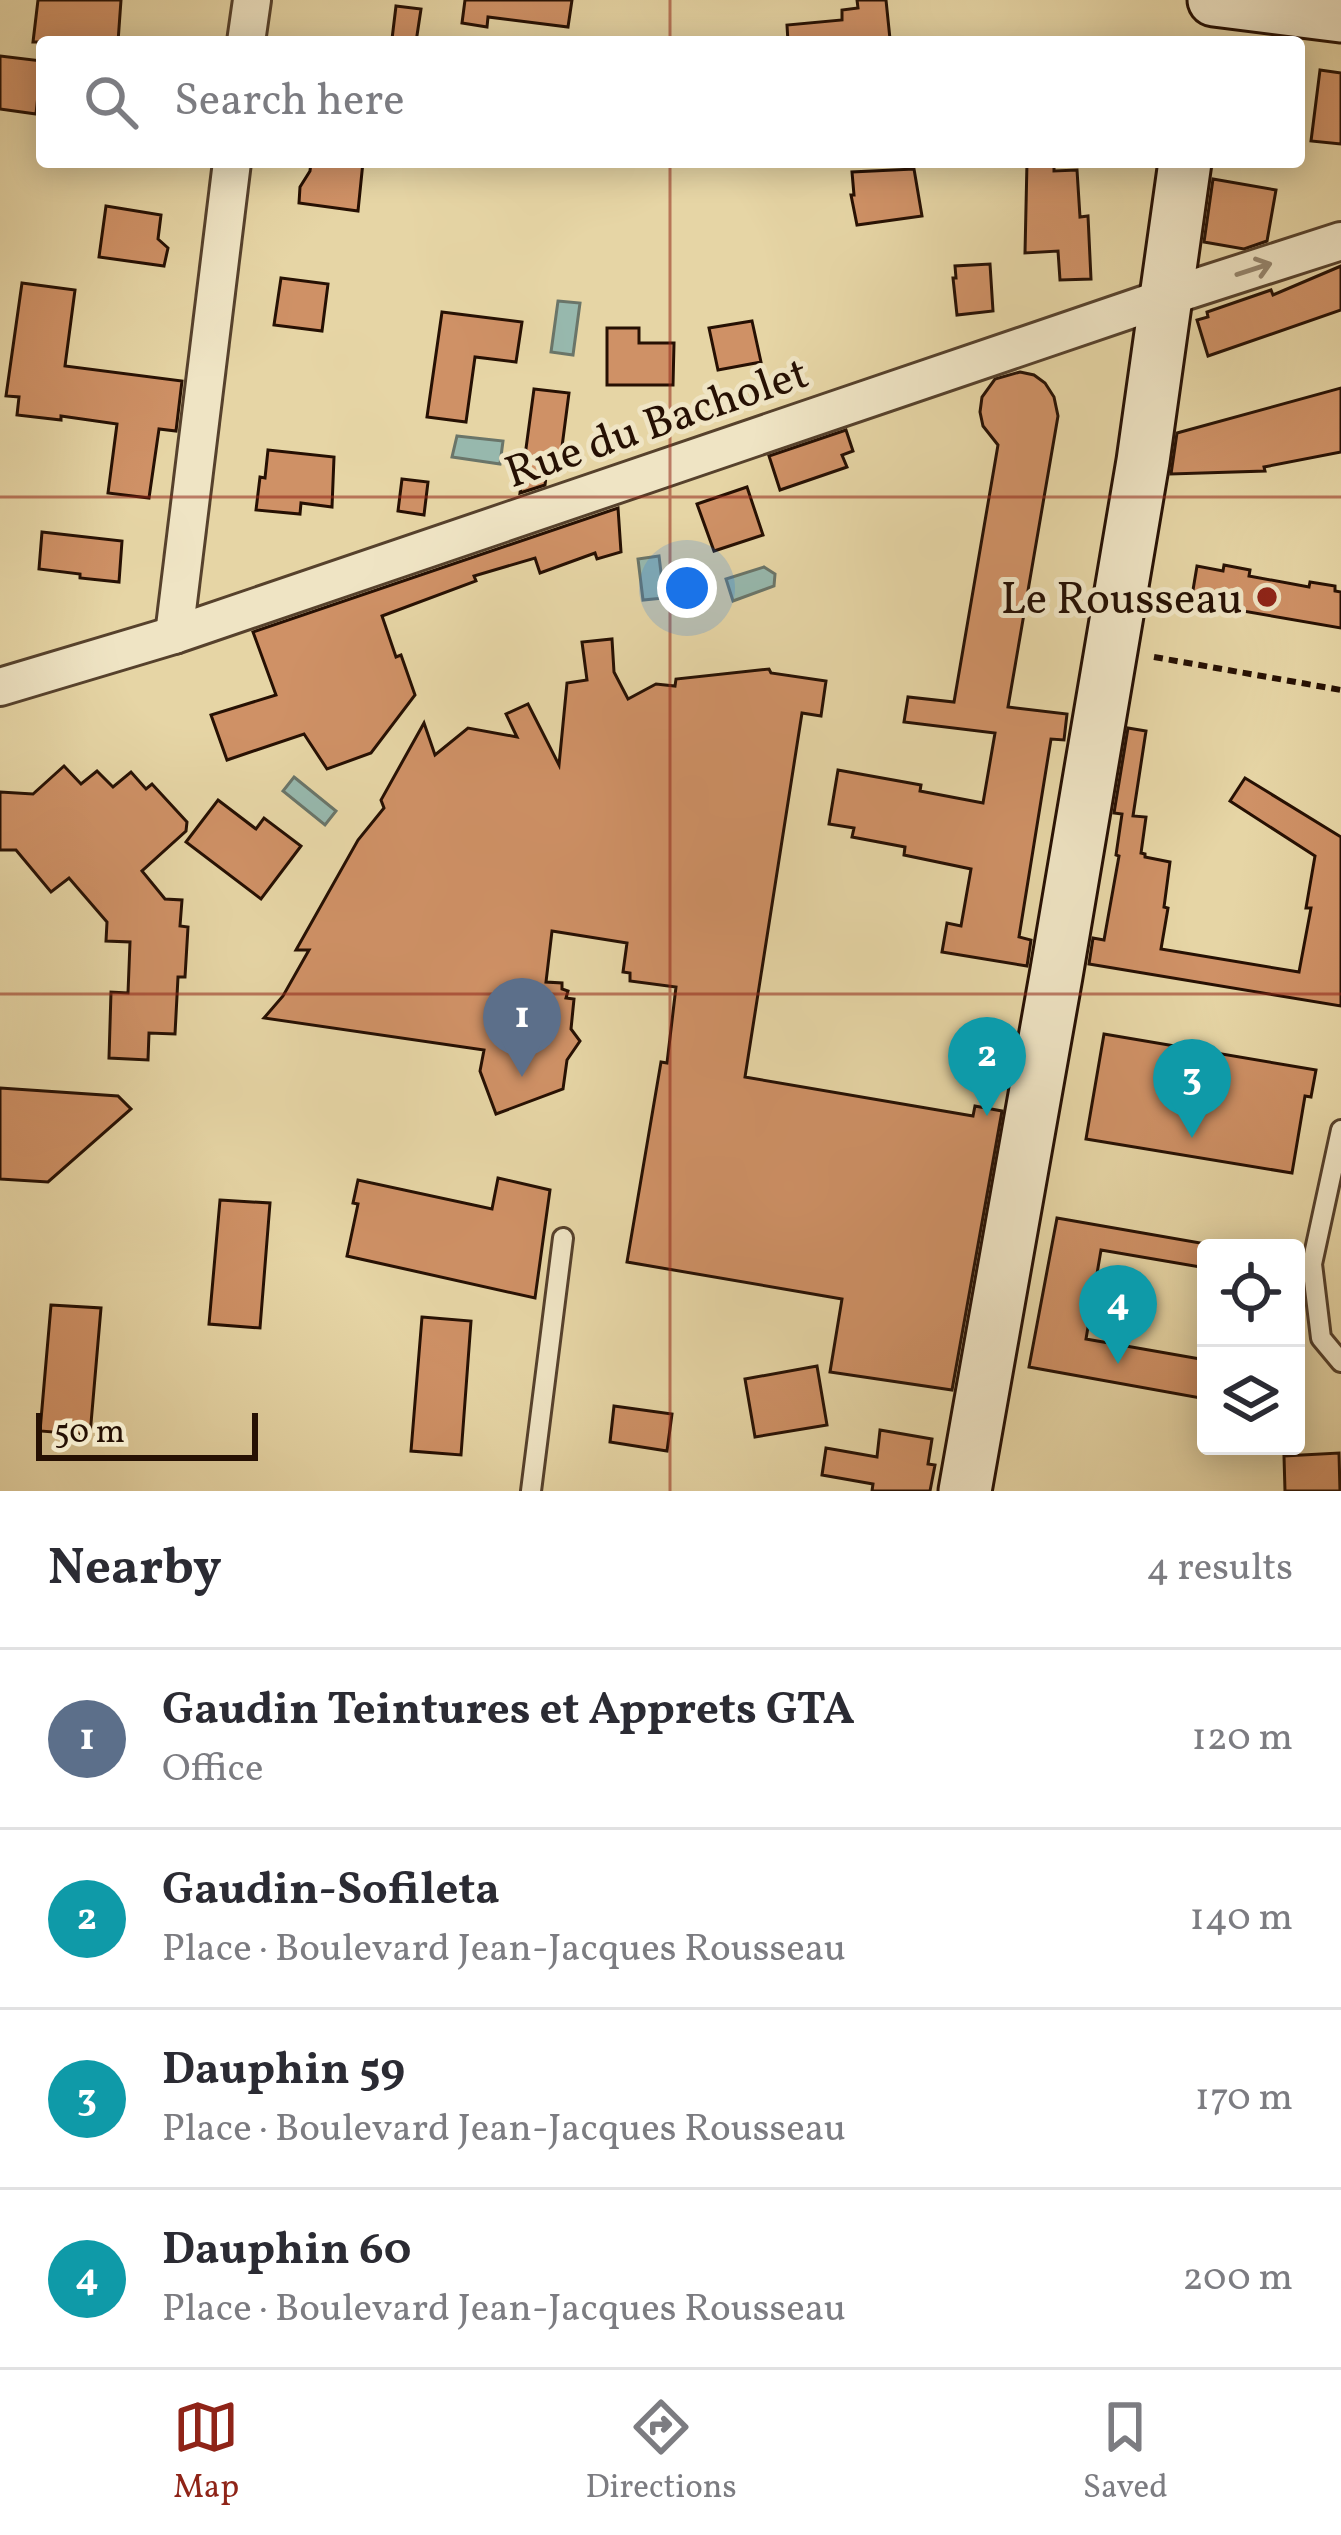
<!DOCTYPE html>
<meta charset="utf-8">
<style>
:root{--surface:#fff;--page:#f2f2f3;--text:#2b2b33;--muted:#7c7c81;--line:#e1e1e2;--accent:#8f2418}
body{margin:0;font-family:Vollkorn,serif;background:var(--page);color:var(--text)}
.controls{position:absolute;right:36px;bottom:36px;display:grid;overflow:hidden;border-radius:12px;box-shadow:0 6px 30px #0003}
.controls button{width:108px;height:108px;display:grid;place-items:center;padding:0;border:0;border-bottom:3px solid var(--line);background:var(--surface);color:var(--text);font:60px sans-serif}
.scale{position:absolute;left:36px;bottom:30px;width:222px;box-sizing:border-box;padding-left:12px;border:6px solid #261003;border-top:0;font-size:33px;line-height:42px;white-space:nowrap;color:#261003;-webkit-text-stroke:9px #efe4c4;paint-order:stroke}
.you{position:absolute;left:687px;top:588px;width:42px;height:42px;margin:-30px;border:9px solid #fff;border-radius:50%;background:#1a73e8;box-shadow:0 0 0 18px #1a73e833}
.badge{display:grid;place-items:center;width:78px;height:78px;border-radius:50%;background:var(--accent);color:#fff;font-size:39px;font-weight:700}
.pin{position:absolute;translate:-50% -99px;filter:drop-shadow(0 3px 6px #0008)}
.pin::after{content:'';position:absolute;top:63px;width:42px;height:36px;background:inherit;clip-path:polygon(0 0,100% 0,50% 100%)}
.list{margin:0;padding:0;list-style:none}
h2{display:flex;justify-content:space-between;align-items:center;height:156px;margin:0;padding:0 48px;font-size:51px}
h2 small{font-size:39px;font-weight:400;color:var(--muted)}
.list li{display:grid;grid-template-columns:78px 1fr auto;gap:36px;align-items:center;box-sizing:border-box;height:180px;padding:0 48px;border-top:3px solid var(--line)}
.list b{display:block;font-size:45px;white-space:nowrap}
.list p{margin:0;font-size:39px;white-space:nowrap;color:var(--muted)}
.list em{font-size:39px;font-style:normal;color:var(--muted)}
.icon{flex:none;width:66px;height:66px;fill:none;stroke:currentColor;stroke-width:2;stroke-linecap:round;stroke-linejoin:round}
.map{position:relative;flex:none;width:1341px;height:1491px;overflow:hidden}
.search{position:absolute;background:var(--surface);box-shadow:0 6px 30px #0003;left:36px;right:36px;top:36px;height:132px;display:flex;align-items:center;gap:30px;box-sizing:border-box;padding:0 42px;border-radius:12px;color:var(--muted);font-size:45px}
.sheet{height:876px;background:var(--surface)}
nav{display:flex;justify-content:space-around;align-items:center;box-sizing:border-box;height:168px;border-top:3px solid var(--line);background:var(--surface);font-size:33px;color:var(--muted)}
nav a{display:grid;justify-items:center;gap:6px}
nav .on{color:var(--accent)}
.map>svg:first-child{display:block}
</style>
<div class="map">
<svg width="1341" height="1491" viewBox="0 0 1341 1491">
<rect width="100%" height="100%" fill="#e6d5a5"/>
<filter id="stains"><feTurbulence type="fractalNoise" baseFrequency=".00167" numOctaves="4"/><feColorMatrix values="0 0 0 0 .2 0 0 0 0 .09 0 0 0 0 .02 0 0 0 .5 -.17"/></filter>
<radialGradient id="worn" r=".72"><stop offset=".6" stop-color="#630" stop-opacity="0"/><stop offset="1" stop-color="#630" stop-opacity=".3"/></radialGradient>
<g fill="#97b8ad" stroke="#6a7569" stroke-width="3">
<polygon points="558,301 580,303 573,355 551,352"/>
<polygon points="457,436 503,441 500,464 452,457"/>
<polygon points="659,556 664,598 643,600 638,559"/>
<polygon points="764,567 775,574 774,586 733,601 726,579"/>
<polygon points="294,777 336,811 325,825 283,791"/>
</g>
<g fill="#cf9166" stroke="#261003" stroke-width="3">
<polygon points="38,0 121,0 118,42 33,42"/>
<polygon points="465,0 572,0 568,27 488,17 487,27 462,23"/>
<polygon points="857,0 886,0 890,39 869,42 788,42 787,25 842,20 842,10 858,8"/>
<polygon points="396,6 421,9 416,42 392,39"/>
<polygon points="0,56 42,61 42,96 38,95 36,114 0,109"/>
<polygon points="1320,70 1341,73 1341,144 1311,141"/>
<polygon points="311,162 363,162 358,211 299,203 300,187 310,171"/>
<polygon points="1027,162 1054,162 1054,171 1077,170 1080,217 1088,216 1091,279 1060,280 1058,251 1025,253"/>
<polygon points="914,169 922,216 857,225 851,195 854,195 852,172"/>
<polygon points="1213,179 1276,190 1267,241 1244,249 1204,242"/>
<polygon points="106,206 161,215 158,239 168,248 164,266 99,257"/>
<polygon points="990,264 993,311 957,315 953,278 956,278 955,266"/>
<polygon points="1341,266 1341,310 1208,356 1197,320 1208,317 1207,312 1271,290 1273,295"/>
<polygon points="281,278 328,284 322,331 274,325"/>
<polygon points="22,283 75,290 65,366 182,381 176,431 159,429 149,498 108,493 117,424 61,416 61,420 17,415 19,397 6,396"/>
<polygon points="442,312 522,322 516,362 475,357 466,422 427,417"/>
<polygon points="752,321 761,362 718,370 709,328"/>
<polygon points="607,328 639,328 639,343 674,343 673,385 607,385"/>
<polygon points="1020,372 1034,375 1045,383 1054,397 1058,416 1008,707 1067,714 1064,740 1051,739 1034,844 1019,937 1031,940 1027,966 942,952 947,923 961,926 971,869 904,855 905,847 852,837 854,828 829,824 838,770 921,785 920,791 983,803 995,733 904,722 908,697 954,702 998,445 983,426 980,412 982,397 995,379"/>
<polygon points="1341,388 1341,452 1264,467 1265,471 1171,474 1177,433"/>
<polygon points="534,389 569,393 560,462 548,460 545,485 520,493"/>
<polygon points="846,430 853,451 842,455 847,467 780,490 769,456"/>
<polygon points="268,450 334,457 332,507 301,503 300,514 256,510 260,477 265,478"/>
<polygon points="402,479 428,482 424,515 398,511"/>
<polygon points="747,487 763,535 714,551 697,504"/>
<polygon points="618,508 621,552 597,559 595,553 540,573 535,558 474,576 476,581 382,616 396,657 401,655 415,695 371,753 327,769 304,734 227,760 211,715 276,695 253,632"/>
<polygon points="42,532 122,541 119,582 80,578 80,574 39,569"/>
<polygon points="1224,565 1250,570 1249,576 1309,587 1310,582 1335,586 1335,591 1341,592 1341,628 1191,602 1197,566 1223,571"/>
<polygon points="612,639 614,672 628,699 656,684 675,686 676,679 769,669 771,673 826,681 821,716 802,713 745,1077 973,1116 975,1106 1002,1111 952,1390 830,1372 842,1299 627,1262 661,1062 667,1063 676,987 630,981 630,973 623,972 627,943 552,931 546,982 562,983 562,989 568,991 566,998 574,999 571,1029 580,1041 567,1060 563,1089 496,1114 480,1071 484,1050 264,1018 283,996 309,950 296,950 358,840 384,808 381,800 424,723 435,755 468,728 517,737 506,714 528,704 559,765 567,683 587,680 582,642"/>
<polygon points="1128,728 1146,731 1133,816 1146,817 1141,853 1145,854 1145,857 1170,862 1164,907 1168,908 1161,949 1299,972 1311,908 1306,908 1315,856 1230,801 1245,778 1341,837 1341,1006 1089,964 1093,938 1104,940 1119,856 1116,855 1122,814 1114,813"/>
<polygon points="64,766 81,784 97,771 113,787 131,772 146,789 152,784 187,822 186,831 142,871 165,899 182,900 180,926 188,927 185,977 178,977 175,1034 149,1033 148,1060 109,1058 111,992 128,993 130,942 106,941 107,922 69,878 51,892 16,850 0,850 0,792 33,794"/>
<polygon points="218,800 256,829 264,818 301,846 261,899 186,842"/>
<polygon points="1104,1034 1316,1070 1311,1097 1305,1096 1292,1173 1086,1139"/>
<polygon points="0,1088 118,1096 131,1109 48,1182 0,1179"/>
<polygon points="498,1178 550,1190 535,1298 347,1256 358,1204 353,1203 358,1180 492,1209"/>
<polygon points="220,1200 270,1203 260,1328 209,1324"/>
<polygon points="1057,1218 1206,1244 1206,1268 1101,1250 1086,1339 1206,1360 1206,1399 1029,1367"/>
<polygon points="51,1305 101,1308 90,1435 40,1431"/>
<polygon points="422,1317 471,1321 461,1455 411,1451"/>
<polygon points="817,1366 827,1425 755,1437 745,1379"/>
<polygon points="614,1406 672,1414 667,1451 610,1442"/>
<polygon points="880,1430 932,1439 928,1464 935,1465 930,1491 872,1491 873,1484 822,1475 826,1448 877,1457"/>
<polygon points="1339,1453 1340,1491 1285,1491 1284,1456"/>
</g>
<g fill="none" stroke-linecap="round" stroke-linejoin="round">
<g stroke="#56412c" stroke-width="24">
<g id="service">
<polyline points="1341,1130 1312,1264 1321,1338 1341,1362"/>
<polyline points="531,1491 563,1238"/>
</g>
</g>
<g stroke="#56412c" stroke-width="42">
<g id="minor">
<polyline points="246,42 252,0"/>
<polyline points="174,635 232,162"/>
<polyline points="0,687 174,635 1167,297 1341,241"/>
</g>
</g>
<g stroke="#261003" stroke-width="57">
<g id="secondary">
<polyline points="1214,0 1341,16"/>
<polyline points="965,1491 1056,976 1143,461 1185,162"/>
</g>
</g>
<polyline stroke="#261003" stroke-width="6" stroke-dasharray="9 6" stroke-linecap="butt" points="1154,657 1341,690"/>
<use href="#service" stroke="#efe4c4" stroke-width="18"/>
<use href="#minor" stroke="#efe4c4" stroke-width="36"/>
<use href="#secondary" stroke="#efe4c4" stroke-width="51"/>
</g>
<defs><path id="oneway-shaft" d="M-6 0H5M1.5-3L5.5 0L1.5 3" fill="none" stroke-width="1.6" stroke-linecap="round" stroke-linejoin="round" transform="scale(3)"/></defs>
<use stroke="#95856d" href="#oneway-shaft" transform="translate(1254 269) rotate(-18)"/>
<path fill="none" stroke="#8f2418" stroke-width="3" stroke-opacity="0.55" d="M 670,0 L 670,42M 670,162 L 670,1491M 0,497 L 1341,497M 0,994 L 1341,994"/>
<circle fill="#8f2418" stroke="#efe4c4" stroke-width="4.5" cx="1267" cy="597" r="12"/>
<g text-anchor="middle" stroke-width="10" stroke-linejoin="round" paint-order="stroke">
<g font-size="45" fill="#261003" stroke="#efe4c4">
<text transform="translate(656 421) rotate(-19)" y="16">Rue du Bacholet</text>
</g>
<g font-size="45" fill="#261003" stroke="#efe4c4" text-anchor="end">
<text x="1243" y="613">Le Rousseau</text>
</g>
</g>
<rect width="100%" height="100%" filter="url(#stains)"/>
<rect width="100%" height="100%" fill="url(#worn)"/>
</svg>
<div class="controls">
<button><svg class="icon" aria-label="locate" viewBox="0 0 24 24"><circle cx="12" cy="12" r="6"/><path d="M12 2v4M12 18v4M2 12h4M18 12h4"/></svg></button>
<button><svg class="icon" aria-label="layers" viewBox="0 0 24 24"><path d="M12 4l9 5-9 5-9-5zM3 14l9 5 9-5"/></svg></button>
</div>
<div class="scale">50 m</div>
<div class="you"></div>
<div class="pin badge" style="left:522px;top:1077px;background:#5c6f8a">1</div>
<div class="pin badge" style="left:987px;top:1116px;background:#0f9aa8">2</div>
<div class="pin badge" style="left:1192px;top:1138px;background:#0f9aa8">3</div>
<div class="pin badge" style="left:1118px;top:1364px;background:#0f9aa8">4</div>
<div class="search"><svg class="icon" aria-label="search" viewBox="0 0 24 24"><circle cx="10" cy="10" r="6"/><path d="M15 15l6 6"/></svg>Search here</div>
</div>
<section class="sheet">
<h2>Nearby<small>4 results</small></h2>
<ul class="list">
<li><span class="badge" style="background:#5c6f8a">1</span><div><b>Gaudin Teintures et Apprets GTA</b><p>Office</p></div><em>120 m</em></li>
<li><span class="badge" style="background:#0f9aa8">2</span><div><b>Gaudin-Sofileta</b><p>Place · Boulevard Jean-Jacques Rousseau</p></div><em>140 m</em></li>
<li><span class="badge" style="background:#0f9aa8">3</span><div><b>Dauphin 59</b><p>Place · Boulevard Jean-Jacques Rousseau</p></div><em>170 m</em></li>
<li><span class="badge" style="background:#0f9aa8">4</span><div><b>Dauphin 60</b><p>Place · Boulevard Jean-Jacques Rousseau</p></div><em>200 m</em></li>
</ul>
</section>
<nav>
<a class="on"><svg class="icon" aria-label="map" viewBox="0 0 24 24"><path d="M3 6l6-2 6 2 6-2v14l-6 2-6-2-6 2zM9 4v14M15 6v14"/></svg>Map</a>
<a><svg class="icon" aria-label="directions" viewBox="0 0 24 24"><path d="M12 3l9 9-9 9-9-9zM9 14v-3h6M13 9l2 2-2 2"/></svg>Directions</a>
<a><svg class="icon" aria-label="saved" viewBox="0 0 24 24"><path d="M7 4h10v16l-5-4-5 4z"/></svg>Saved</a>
</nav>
